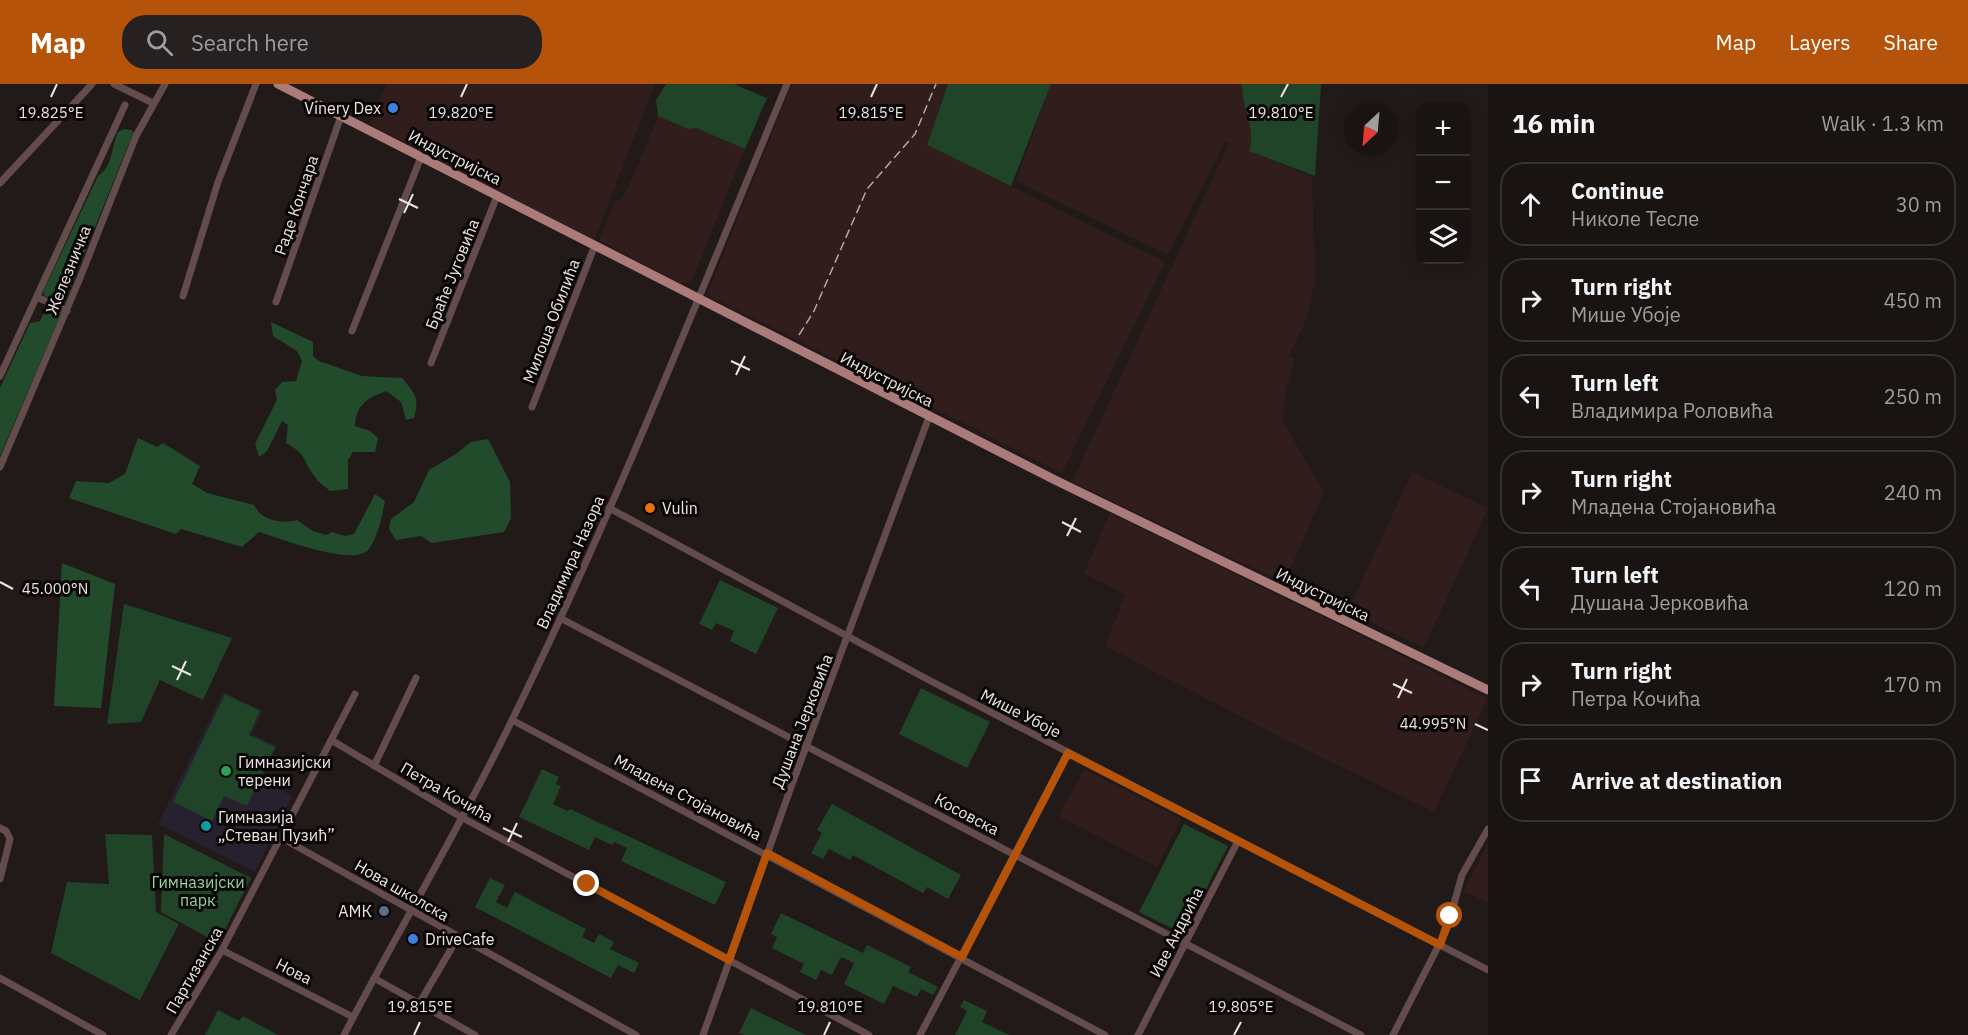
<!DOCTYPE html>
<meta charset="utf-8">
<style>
:root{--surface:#191412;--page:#262120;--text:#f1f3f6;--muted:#9f9e9f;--line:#373332;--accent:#b45309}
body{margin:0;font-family:"IBM Plex Sans",sans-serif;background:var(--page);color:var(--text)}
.controls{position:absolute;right:18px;top:18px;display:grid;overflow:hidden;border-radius:12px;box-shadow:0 3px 15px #0003}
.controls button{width:54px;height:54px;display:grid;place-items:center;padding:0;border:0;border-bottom:2px solid var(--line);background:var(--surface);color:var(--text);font:30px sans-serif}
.compass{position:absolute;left:1344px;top:18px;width:54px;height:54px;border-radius:50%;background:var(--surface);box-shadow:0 3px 15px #0003;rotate:206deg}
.stop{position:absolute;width:18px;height:18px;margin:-14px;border:4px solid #b45309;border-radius:50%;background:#fff}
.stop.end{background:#b45309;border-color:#fff;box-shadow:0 2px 6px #0008}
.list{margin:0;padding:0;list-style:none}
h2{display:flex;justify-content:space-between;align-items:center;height:78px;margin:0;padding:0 24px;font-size:26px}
h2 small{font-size:20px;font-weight:400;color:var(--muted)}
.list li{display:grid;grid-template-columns:39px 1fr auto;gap:18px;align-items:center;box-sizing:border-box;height:84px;margin:0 12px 12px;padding:0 12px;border:2px solid var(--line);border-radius:24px}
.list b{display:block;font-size:22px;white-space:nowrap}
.list p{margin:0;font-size:20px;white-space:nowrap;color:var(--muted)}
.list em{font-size:20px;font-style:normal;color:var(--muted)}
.icon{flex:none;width:33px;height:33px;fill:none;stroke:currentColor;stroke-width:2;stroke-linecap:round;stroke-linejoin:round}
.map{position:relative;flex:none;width:1488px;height:951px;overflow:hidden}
header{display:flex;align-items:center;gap:36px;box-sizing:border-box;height:84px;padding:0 30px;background:var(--accent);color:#fff}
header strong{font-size:28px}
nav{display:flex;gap:33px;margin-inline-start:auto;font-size:21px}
.search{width:420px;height:54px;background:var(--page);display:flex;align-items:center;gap:15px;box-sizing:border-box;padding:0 21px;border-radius:24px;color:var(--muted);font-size:22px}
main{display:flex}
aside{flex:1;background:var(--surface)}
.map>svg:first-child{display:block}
</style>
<header>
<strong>Map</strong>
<div class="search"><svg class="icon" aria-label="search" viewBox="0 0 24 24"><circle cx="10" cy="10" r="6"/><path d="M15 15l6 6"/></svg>Search here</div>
<nav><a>Map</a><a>Layers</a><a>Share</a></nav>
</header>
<main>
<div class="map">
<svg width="1488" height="951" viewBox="0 0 1488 951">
<rect width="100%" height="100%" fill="#211a18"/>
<g fill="#301d1c">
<polygon points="386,0 655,0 594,157 370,40"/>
<polygon points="792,0 948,0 927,61 1165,178 1062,389 707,211"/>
<polygon points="1051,0 1242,0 1253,58 1250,67 1312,93 1315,195 1307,234 1289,272 1295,274 1286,305 1283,337 1324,409 1284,499 1072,398 1229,59 1225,58 1168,171 1016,97"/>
<polygon points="658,32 688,45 696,44 745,65 692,197 680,200 599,156 616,115 621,117 635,88"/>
<polygon points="1412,388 1488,424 1424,564 1348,527"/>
<polygon points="1110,429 1488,614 1434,728 1284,655 1105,562 1125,511 1084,489"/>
<polygon points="1084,685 1181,735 1157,783 1059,732"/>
<polygon points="1488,760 1488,818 1463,807"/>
</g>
<polygon fill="#26202f" points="223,608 263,627 252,650 277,662 261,696 292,712 255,788 158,740"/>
<g fill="#204428">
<polygon points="666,0 734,0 767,14 745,65 696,44 688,45 658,32 656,16"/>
<polygon points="948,0 1051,0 1011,102 927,61"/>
<path d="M 1242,0 L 1321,0 L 1315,92 L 1249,67 C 1257,47 1241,22 1242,0 Z"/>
<polygon points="720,496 778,524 756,570 730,557 734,547 716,539 712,546 699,540"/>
<polygon points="124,520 232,554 203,616 160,596 141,638 107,640"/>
<polygon points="921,604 990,638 967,684 899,650"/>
<polygon points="225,610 260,627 249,651 275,663 247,722 224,712 212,737 173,718"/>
<polygon points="542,685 559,693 556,700 561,702 553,720 568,727 570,725 726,798 715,821 621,777 627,764 614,758 612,761 595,753 589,766 519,733"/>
<polygon points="832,720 961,791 948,815 927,803 923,809 853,771 850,776 829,765 823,775 811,769 822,749 817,746"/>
<polygon points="1184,740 1228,762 1183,850 1139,828"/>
<polygon points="105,750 152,751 156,828 179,840 140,916 51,869 67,798 109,800"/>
<polygon points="164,750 251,794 218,859 161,828"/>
<polygon points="490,794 505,801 496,818 507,824 515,808 586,845 582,853 594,859 599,850 614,858 610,865 639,879 634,889 618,881 611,894 475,823"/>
<polygon points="781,829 863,869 867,861 911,883 908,888 938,903 933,911 921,905 917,913 893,902 884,920 844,900 854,879 841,873 832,891 821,886 816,896 800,888 804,880 772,864 777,853 771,850"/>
<polygon points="964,916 987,927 982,938 1009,951 955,951 967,927 960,923"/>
<polygon points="751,924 806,951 744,951 739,949"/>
<polygon points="218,926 239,937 243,932 278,951 205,951"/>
</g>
<g fill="#224b2c">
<path d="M 124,45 L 132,46 L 133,49 L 64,220 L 45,212 L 43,208 L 98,92 C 114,81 110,66 118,48 Z"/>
<polygon points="47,222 62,228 0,372 0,304 30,239 40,237"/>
<path d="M 271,238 L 313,258 L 313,272 L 319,277 L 362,292 L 402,294 C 415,310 420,313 414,334 L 406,336 L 401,318 L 386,307 C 368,314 356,320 355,342 L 370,347 L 378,354 L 375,368 L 353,368 L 348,376 L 348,405 L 330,407 C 326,403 319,399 315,393 C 302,377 309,372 286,359 L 288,341 L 282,337 L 267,367 L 259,373 L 255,360 L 277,316 L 275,306 L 282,298 L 296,297 L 302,277 L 297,267 L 273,252 Z"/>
<path d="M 138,354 L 157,363 L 163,359 L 200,382 L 192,400 L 207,409 L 254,421 C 262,437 280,440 297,436 L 313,447 L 326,451 L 332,448 L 345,452 L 354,450 L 375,410 L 385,417 C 382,433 378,453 368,466 C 354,483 279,454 259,448 L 242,463 L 181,445 L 176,450 L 69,414 L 76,397 L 109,399 L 125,390 Z"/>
<polygon points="488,355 510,398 511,435 504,448 432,459 421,452 396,456 389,445 391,435 414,418 429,386 456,370 471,358"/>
<polygon points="62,479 115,500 101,624 54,622"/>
</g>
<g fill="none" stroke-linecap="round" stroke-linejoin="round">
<g stroke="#634c4b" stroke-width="7">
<polyline points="114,0 153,19"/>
<polyline points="0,99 92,0"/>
<polyline points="183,212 218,98 256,0"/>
<polyline points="37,213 67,227"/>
<polyline points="276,218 341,32"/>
<polyline points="352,247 421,73"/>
<polyline points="431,279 497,112"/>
<polyline points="0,292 125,21"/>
<polyline points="532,323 595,161"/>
<polyline points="0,383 80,194 136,52 165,0"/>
<polyline points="609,424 927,595 1488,886"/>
<polyline points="560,534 1361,951"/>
<polyline points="512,636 1105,951"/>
<polyline points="331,656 461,733 869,951"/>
<polyline points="374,682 416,594"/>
<polyline points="0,744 6,747 10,755 0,795"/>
<polyline points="280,753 636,951"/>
<polyline points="222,866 353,933"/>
<polyline points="0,894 103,951"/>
<polyline points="374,894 475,951"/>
<polyline points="419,920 458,853"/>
<polyline points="171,951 222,866 355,610"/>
<path d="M 344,951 C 399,845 461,742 513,634 C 614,428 699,212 787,0"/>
<polyline points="703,951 791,703 929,333"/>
<polyline points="920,951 1068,669"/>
<polyline points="1138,951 1238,757"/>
<polyline points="1393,951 1447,845 1462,791 1488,745"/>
</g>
<polyline stroke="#aa7b79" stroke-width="9" points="278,0 1057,397 1488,606"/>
<polyline stroke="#b0aaa8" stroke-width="1.5" stroke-dasharray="9 4.5" stroke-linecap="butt" points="799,251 814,227 867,105 915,50 936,0"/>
</g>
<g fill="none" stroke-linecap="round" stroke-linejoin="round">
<polyline stroke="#b45309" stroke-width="8" points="587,800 729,876 767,769 962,873 1068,669 1440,861 1450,832"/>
</g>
<path fill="none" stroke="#eae5e3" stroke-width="2" d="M 51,13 L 57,0M 461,13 L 467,0M 871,13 L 877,0M 1281,13 L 1288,0M 399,115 L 418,124M 404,129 L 413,110M 731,277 L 750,286M 736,291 L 745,272M 1062,438 L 1081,448M 1067,452 L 1076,434M 0,498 L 13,505M 172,582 L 191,591M 177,596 L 186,577M 1393,600 L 1412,609M 1398,614 L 1407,595M 1475,640 L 1488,646M 503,744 L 522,753M 508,758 L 517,739M 414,951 L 420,938M 824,951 L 830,938M 1234,951 L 1241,938"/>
<g fill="#3f7fe0" stroke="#090605" stroke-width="2">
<circle cx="393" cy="24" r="6"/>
<circle cx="413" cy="855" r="6"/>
</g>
<circle fill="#e8710a" stroke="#090605" stroke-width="2" cx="650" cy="424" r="6"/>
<circle fill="#2e9e5b" stroke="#090605" stroke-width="2" cx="226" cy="687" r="6"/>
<circle fill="#0f9aa8" stroke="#090605" stroke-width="2" cx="206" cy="742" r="6"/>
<circle fill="#5c6f8a" stroke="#090605" stroke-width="2" cx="384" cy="827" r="6"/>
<g text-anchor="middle" stroke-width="6" stroke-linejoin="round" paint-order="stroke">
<g font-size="16" fill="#eae5e3" stroke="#090605" text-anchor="start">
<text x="381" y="30" text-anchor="end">Vinery Dex</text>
<text x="662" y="430">Vulin</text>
<text x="238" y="684">Гимназијски<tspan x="238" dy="18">терени</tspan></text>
<text x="218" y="739">Гимназија<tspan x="218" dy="18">„Стеван Пузић”</tspan></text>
<text x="372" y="833" text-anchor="end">АМК</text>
<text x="425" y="861">DriveCafe</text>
</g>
<g font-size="16" fill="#eae5e3" stroke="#090605">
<text transform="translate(455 73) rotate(27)" y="6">Индустријска</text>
<text transform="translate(296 121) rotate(-71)" y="6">Раде Кончара</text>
<text transform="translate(68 186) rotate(-68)" y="6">Железничка</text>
<text transform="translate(452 190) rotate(-68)" y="6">Браће Југовића</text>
<text transform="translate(551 237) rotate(-69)" y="6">Милоша Обилића</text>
<text transform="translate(887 295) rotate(27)" y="6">Индустријска</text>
<text transform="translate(570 478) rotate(-66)" y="6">Владимира Назора</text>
<text transform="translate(1323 510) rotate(26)" y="6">Индустријска</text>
<text transform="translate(1021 629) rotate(27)" y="6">Мише Убоје</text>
<text transform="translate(802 637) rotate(-69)" y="6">Душана Јерковића</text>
<text transform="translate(447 708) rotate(30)" y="6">Петра Кочића</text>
<text transform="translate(688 713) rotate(28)" y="6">Младена Стојановића</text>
<text transform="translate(967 730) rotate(28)" y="6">Косовска</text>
<text transform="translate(402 806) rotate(30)" y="6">Нова школска</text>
<text transform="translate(1176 848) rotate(-63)" y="6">Иве Андрића</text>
<text transform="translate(194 886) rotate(-60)" y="6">Партизанска</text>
<text transform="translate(294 887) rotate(27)" y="6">Нова</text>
</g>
<g font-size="16" fill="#92d39e" stroke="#090605">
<text x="198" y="804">Гимназијски<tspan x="198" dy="18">парк</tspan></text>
</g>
</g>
<g font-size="15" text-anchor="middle" fill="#eae5e3" stroke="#090605" stroke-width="6" stroke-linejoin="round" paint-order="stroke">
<text x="51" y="34">19.825°E</text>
<text x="461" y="34">19.820°E</text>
<text x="871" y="34">19.815°E</text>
<text x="1281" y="34">19.810°E</text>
<text x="55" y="510">45.000°N</text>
<text x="1433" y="645">44.995°N</text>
<text x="420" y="928">19.815°E</text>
<text x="830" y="928">19.810°E</text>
<text x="1241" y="928">19.805°E</text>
</g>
</svg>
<div class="controls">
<button>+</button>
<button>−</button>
<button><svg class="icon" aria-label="layers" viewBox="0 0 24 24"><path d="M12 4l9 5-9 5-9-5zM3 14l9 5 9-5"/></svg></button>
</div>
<svg class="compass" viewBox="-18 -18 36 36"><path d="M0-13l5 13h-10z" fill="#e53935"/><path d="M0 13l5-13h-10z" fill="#9f9e9f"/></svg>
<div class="stop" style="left:1450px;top:832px"></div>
<div class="stop end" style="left:587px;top:800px"></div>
</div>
<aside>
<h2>16 min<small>Walk · 1.3 km</small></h2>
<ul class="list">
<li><svg class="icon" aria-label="ahead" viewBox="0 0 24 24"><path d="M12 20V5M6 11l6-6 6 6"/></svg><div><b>Continue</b><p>Николе Тесле</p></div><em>30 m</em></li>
<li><svg class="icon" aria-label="right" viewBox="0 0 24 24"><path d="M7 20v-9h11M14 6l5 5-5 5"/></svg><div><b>Turn right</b><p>Мише Убоје</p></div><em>450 m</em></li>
<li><svg class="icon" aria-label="left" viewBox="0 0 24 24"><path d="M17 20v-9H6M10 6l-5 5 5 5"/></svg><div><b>Turn left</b><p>Владимира Роловића</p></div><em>250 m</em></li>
<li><svg class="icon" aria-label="right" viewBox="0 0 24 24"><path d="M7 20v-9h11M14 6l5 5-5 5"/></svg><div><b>Turn right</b><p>Младена Стојановића</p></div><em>240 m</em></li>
<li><svg class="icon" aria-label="left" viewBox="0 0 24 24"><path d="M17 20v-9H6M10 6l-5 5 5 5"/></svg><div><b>Turn left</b><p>Душана Јерковића</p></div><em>120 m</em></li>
<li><svg class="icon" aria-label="right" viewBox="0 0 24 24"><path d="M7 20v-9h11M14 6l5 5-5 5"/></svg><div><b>Turn right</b><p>Петра Кочића</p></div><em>170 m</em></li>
<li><svg class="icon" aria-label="arrive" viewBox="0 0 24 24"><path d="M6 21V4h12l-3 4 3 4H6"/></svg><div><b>Arrive at destination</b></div></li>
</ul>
</aside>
</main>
